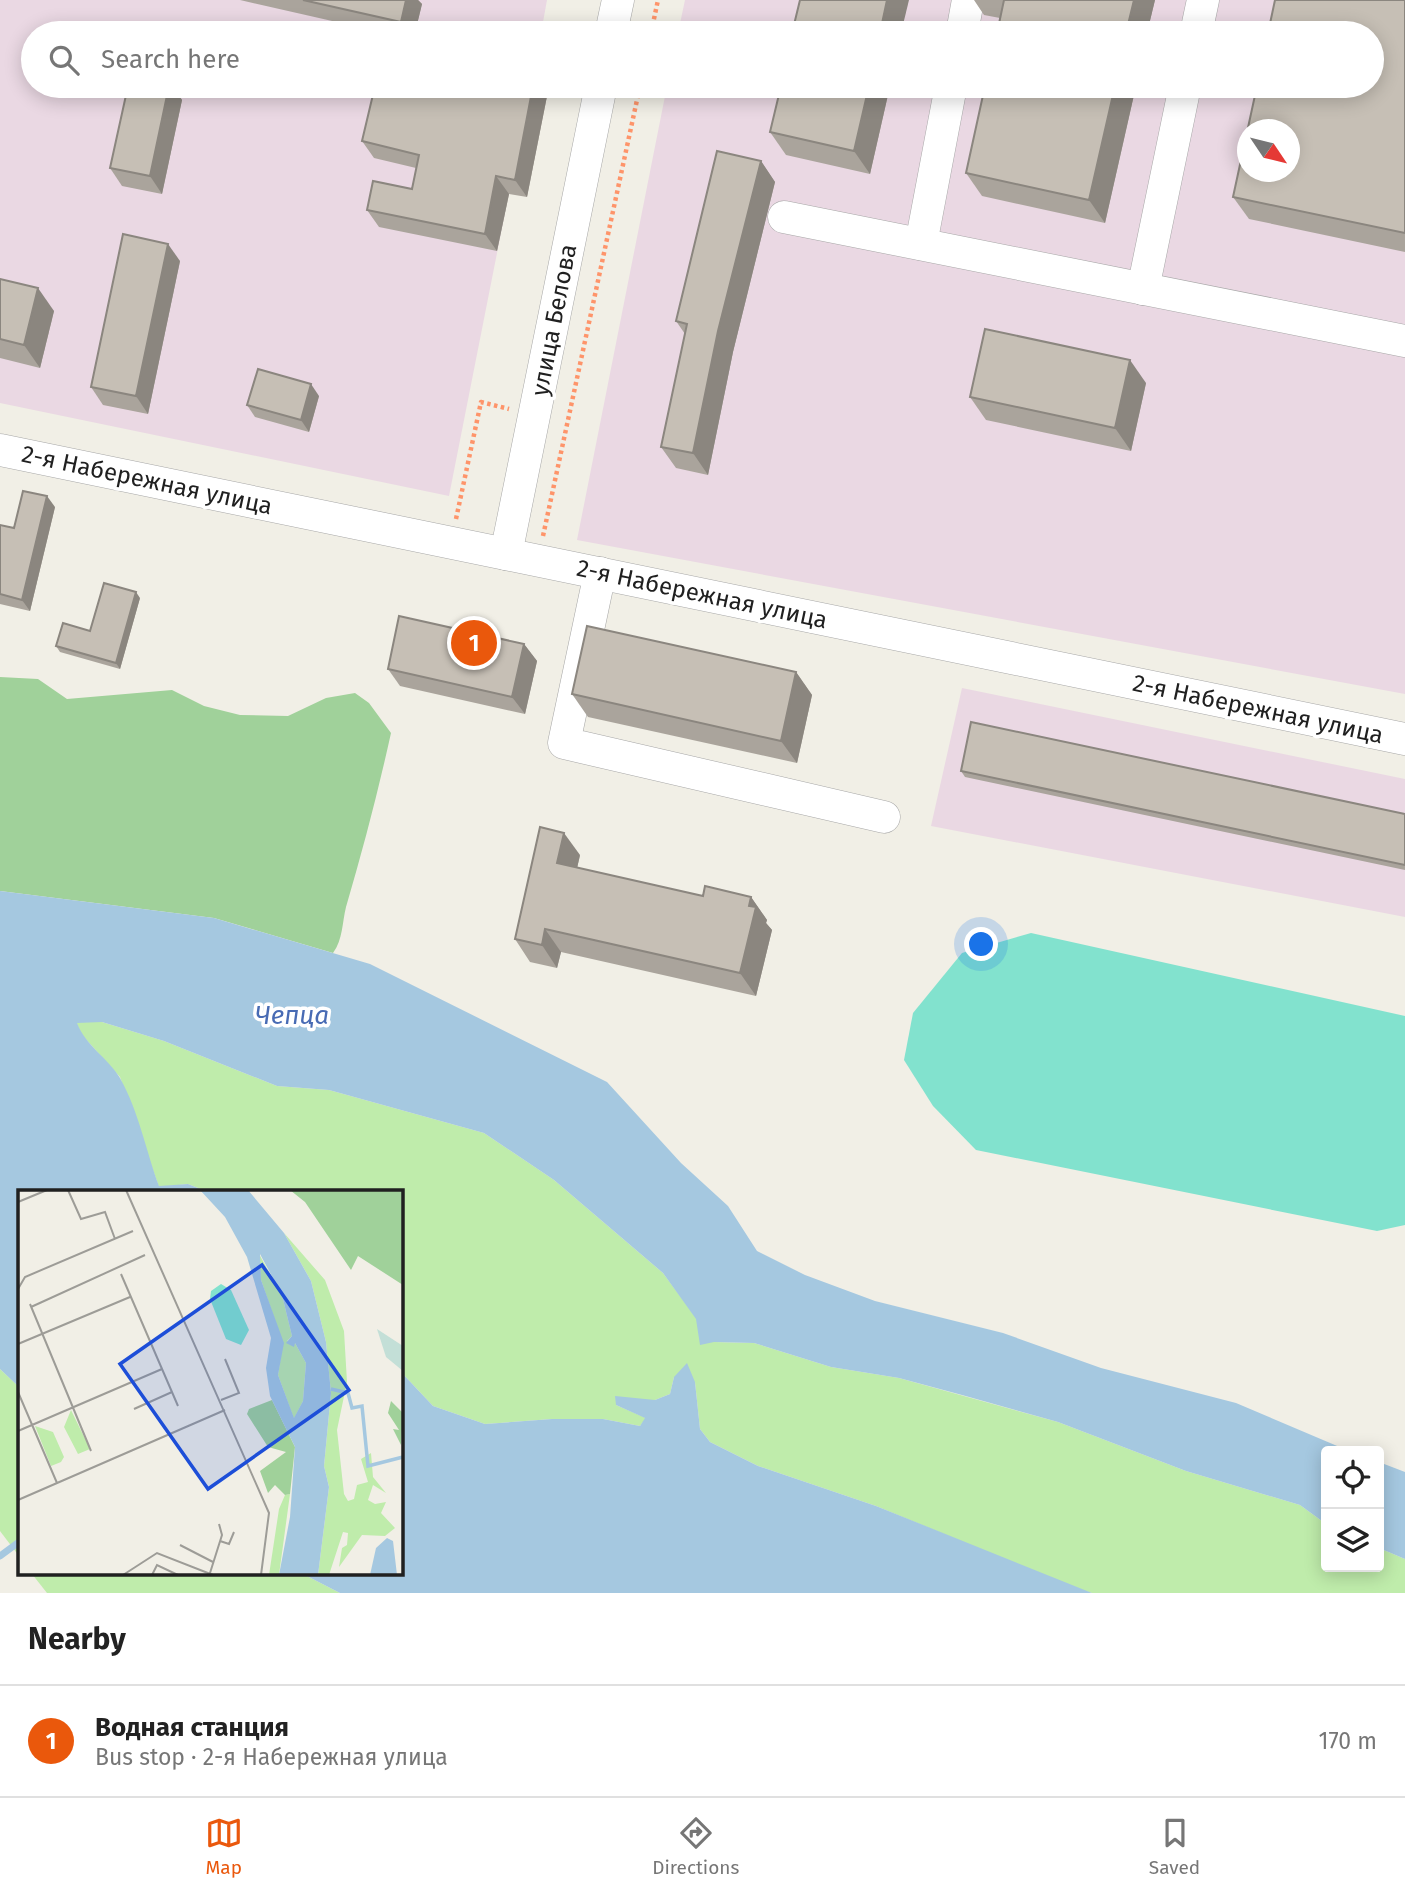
<!DOCTYPE html>
<meta charset="utf-8">
<style>
:root{--surface:#fff;--page:#f6f6f6;--text:#222;--muted:#767676;--line:#e0e0e0;--accent:#ea580c}
body{margin:0;font-family:"Fira Sans",sans-serif;background:var(--page);color:var(--text)}
.controls{position:absolute;right:21px;bottom:21px;display:grid;overflow:hidden;border-radius:7px;box-shadow:0 4px 18px #0003}
.controls button{width:63px;height:63px;display:grid;place-items:center;padding:0;border:0;border-bottom:2px solid var(--line);background:var(--surface);color:var(--text);font:35px sans-serif}
.compass{position:absolute;left:1237px;top:119px;width:63px;height:63px;border-radius:50%;background:var(--surface);box-shadow:0 4px 18px #0003;rotate:125deg}
.you{position:absolute;left:982px;top:945px;width:24px;height:24px;margin:-18px;border:5px solid #fff;border-radius:50%;background:#1a73e8;box-shadow:0 0 0 10px #1a73e833}
.badge{display:grid;place-items:center;width:46px;height:46px;border-radius:50%;background:var(--accent);color:#fff;font-size:23px;font-weight:700}
.pin{position:absolute;translate:-50% -50%;border:4px solid #fff;box-shadow:0 2px 7px #0006}
.list{margin:0;padding:0;list-style:none}
h2{display:flex;justify-content:space-between;align-items:center;height:91px;margin:0;padding:0 28px;font-size:30px}
h2 small{font-size:23px;font-weight:400;color:var(--muted)}
.list li{display:grid;grid-template-columns:46px 1fr auto;gap:21px;align-items:center;box-sizing:border-box;height:112px;padding:0 28px;border-top:2px solid var(--line)}
.list b{display:block;font-size:26px;white-space:nowrap}
.list p{margin:0;font-size:23px;white-space:nowrap;color:var(--muted)}
.list em{font-size:23px;font-style:normal;color:var(--muted)}
.icon{flex:none;width:38px;height:38px;fill:none;stroke:currentColor;stroke-width:2;stroke-linecap:round;stroke-linejoin:round}
.map{position:relative;flex:none;width:1405px;height:1593px;overflow:hidden}
.search{position:absolute;background:var(--surface);box-shadow:0 4px 18px #0003;left:21px;right:21px;top:21px;height:77px;display:flex;align-items:center;gap:18px;box-sizing:border-box;padding:0 24px;border-radius:38px;color:var(--muted);font-size:26px}
.sheet{height:203px;background:var(--surface)}
nav{display:flex;justify-content:space-around;align-items:center;box-sizing:border-box;height:98px;border-top:2px solid var(--line);background:var(--surface);font-size:19px;color:var(--muted)}
nav a{display:grid;justify-items:center;gap:4px}
nav .on{color:var(--accent)}
.map>svg:first-child{display:block}
</style>
<div class="map">
<svg width="1405" height="1593" viewBox="0 0 1405 1593">
<rect width="100%" height="100%" fill="#f1efe6"/>
<g fill="#ead8e3" fill-rule="evenodd">
<polygon points="0,0 547,0 541,33 33,33 33,86 530,86 449,496 0,403"/>
<path d="M 685,0 L 1405,0 L 1405,694 L 577,540 L 667,86 L 1372,86 L 1372,33 L 678,33 ZM 1248,130 L 1290,130 L 1290,172 L 1248,172 Z"/>
<polygon points="962,688 1405,779 1405,917 931,826"/>
</g>
<g fill="#bfecab">
<polygon points="76,1022 102,1022 164,1041 277,1086 329,1090 484,1133 554,1180 663,1273 714,1342 754,1343 831,1367 899,1378 1058,1422 1186,1471 1300,1505 1326,1524 1326,1567 1379,1567 1379,1548 1405,1559 1405,1593 1092,1593 1072,1587 876,1506 758,1466 710,1442 700,1429 695,1382 674,1377 670,1394 655,1400 616,1405 646,1418 640,1426 603,1419 552,1419 485,1424 433,1406 401,1372 401,1192 208,1192 188,1184 159,1187 120,1077 82,1035"/>
<polygon points="0,1369 19,1387 19,1556 0,1531"/>
<polygon points="32,1574 303,1574 340,1593 47,1593"/>
</g>
<path fill="#a0d19a" d="M 0,677 L 38,679 L 67,699 L 172,690 L 204,706 L 240,715 L 288,716 L 326,698 L 355,693 L 369,703 L 391,733 C 378,792 363,849 346,907 C 342,923 343,939 333,953 L 214,918 L 0,891 Z"/>
<polygon fill="#82e2ce" points="1031,933 1405,1016 1405,1225 1377,1231 976,1150 933,1106 904,1060 913,1013 962,953"/>
<g fill="#a5c8e0">
<path d="M 0,891 L 214,918 L 370,964 L 607,1082 L 681,1163 L 728,1206 L 757,1251 L 805,1275 L 875,1301 L 1003,1333 L 1101,1368 L 1236,1403 L 1349,1451 L 1326,1451 L 1326,1524 L 1300,1505 L 1186,1471 L 1058,1422 L 962,1395 L 899,1378 L 831,1367 L 754,1343 L 714,1342 L 700,1345 L 696,1319 L 663,1273 L 554,1180 L 484,1133 L 329,1090 L 277,1086 L 164,1041 L 102,1022 L 77,1023 C 86,1046 108,1058 120,1078 C 139,1112 146,1151 159,1186 L 188,1184 L 208,1192 L 19,1192 L 19,1387 L 0,1369 Z"/>
<polygon points="687,1363 695,1382 700,1429 710,1442 758,1466 876,1506 1092,1593 340,1593 303,1574 401,1574 401,1372 433,1406 485,1424 552,1419 603,1419 640,1426 645,1418 616,1405 615,1396 655,1400 670,1394 674,1377"/>
<polygon points="1379,1462 1405,1472 1405,1559 1379,1548"/>
</g>
<g fill="none" stroke-linecap="round" stroke-linejoin="round">
<polyline stroke="#a5c8e0" stroke-width="7" points="0,1556 19,1542"/>
<g stroke="#a7a7a7" stroke-width="33">
<g id="minor">
<polyline points="611,33 618,0"/>
<polyline points="962,33 968,0"/>
<polyline points="1196,33 1203,0"/>
<polyline points="784,217 1405,341"/>
<polyline points="921,244 951,86"/>
<polyline points="1143,289 1185,86"/>
<polyline points="0,450 1405,739"/>
<polyline points="506,554 601,86"/>
<polyline points="600,573 564,743 884,817"/>
</g>
</g>
<g stroke="#fe946a" stroke-width="4.5" stroke-dasharray="3.5 3.5" stroke-linecap="butt">
<polyline points="651,33 658,0"/>
<polyline points="456,519 481,402 509,409"/>
<polyline points="543,536 640,86"/>
</g>
<use href="#minor" stroke="#fff" stroke-width="32"/>
</g>
<g fill="#aaa49c">
<polygon points="240,0 418,0 422,4 415,32 423,33 385,33"/>
<polygon points="974,0 1155,0 1147,33 997,33 1000,18 984,15"/>
<polygon points="1405,0 1405,252 1249,219 1233,197"/>
<polygon points="128,86 172,86 182,100 162,194 122,186 110,168"/>
<polygon points="375,86 549,86 527,197 509,194 497,251 379,227 367,210 412,189 416,168 374,158 362,141"/>
<polygon points="781,86 890,86 870,174 786,155 770,132"/>
<polygon points="1136,86 1105,223 982,196 966,173"/>
<polygon points="761,161 775,182 733,352 708,475 676,468 661,447 685,334 676,321"/>
<polygon points="180,261 148,414 103,405 91,387"/>
<polygon points="0,279 54,311 40,368 0,358"/>
<polygon points="1146,383 1131,451 986,420 970,397"/>
<polygon points="319,396 309,432 255,417 247,405"/>
<polygon points="55,507 30,611 0,604 0,525 14,528"/>
<polygon points="140,598 120,669 60,652 56,646 90,631"/>
<polygon points="524,644 537,661 525,714 400,686 388,669"/>
<polygon points="796,672 812,695 797,763 588,717 572,694"/>
<polygon points="961,771 1405,814 1405,870 965,777"/>
<polygon points="580,855 577,868 703,896 751,897 767,920 766,923 772,930 756,996 561,952 557,968 530,962 515,939"/>
</g>
<g fill="#8b867f">
<polygon points="406,0 418,0 422,4 415,33 409,33 401,22"/>
<polygon points="887,0 909,0 901,33 880,33"/>
<polygon points="1134,0 1155,0 1147,33 1126,33"/>
<polygon points="169,86 172,86 182,100 162,194 150,176"/>
<polygon points="533,86 549,86 527,197 515,180"/>
<polygon points="869,86 890,86 870,174 854,151"/>
<polygon points="1115,86 1136,86 1105,223 1089,200"/>
<polygon points="761,161 775,182 733,352 708,475 693,453 718,331"/>
<polygon points="496,176 509,194 497,251 485,234"/>
<polygon points="168,244 180,261 148,414 136,396"/>
<polygon points="38,288 54,311 40,368 24,345"/>
<polygon points="1130,360 1146,383 1131,451 1115,428"/>
<polygon points="311,384 319,396 309,432 301,420"/>
<polygon points="47,496 55,507 30,611 22,600"/>
<polygon points="136,592 140,598 120,669 116,663"/>
<polygon points="524,644 537,661 525,714 512,697"/>
<polygon points="796,672 812,695 797,763 781,741"/>
<polygon points="564,833 580,855 573,886 557,863"/>
<polygon points="751,897 767,920 766,923 772,930 756,996 740,973"/>
<polygon points="545,929 561,952 557,968 542,945"/>
</g>
<g fill="#c6bfb5" stroke="#8b867f" stroke-width="2" fill-rule="evenodd">
<polygon points="303,0 406,0 401,22"/>
<polygon points="800,0 887,0 880,33 792,33"/>
<polygon points="1004,0 1134,0 1126,33 997,33"/>
<path d="M 1275,0 L 1405,0 L 1405,233 L 1233,197 L 1257,86 L 1372,86 L 1372,33 L 1268,33 ZM 1248,130 L 1290,130 L 1290,172 L 1248,172 Z"/>
<polygon points="390,26 423,33 388,33"/>
<polygon points="128,86 169,86 150,176 110,168"/>
<polygon points="375,86 533,86 515,180 496,176 485,234 367,210 373,181 412,189 419,155 362,141"/>
<polygon points="781,86 869,86 854,151 770,132"/>
<polygon points="985,86 1115,86 1089,200 966,173"/>
<polygon points="717,151 761,161 718,331 693,453 661,447 687,324 676,321"/>
<polygon points="123,234 168,244 136,396 91,387"/>
<polygon points="0,279 38,288 24,345 0,339"/>
<polygon points="985,329 1130,360 1115,428 970,397"/>
<polygon points="258,369 311,384 301,420 247,405"/>
<polygon points="23,491 47,496 22,600 0,594 0,525 14,528"/>
<polygon points="104,583 136,592 116,663 56,646 63,623 90,631"/>
<polygon points="399,616 524,644 512,697 388,669"/>
<polygon points="587,626 796,672 781,741 572,694"/>
<polygon points="971,722 1405,814 1405,865 961,771"/>
<polygon points="540,827 564,833 557,863 703,896 705,886 751,897 749,906 756,907 740,973 545,929 542,945 515,939"/>
</g>
<g text-anchor="middle" stroke-width="7" stroke-linejoin="round" paint-order="stroke">
<g font-size="24" fill="#202020" stroke="#fff">
<text transform="translate(554 320) rotate(-79)" y="8">улица Белова</text>
<text transform="translate(147 480) rotate(12)" y="8">2-я Набережная улица</text>
<text transform="translate(702 594) rotate(12)" y="8">2-я Набережная улица</text>
<text transform="translate(1258 709) rotate(12)" y="8">2-я Набережная улица</text>
</g>
<g font-size="26" font-style="italic" fill="#486bb4" stroke="#fff">
<text x="292" y="1024">Чепца</text>
</g>
</g>
<g transform="translate(18 1190)">
<rect width="385" height="385" fill="#f1efe6"/>
<path d="M 266,43 L 307,90 L 326,141 L 329,192 L 319,240 L 326,304 L 330,311 L 336,309 L 339,295 L 350,292 L 343,269 L 353,263 L 355,287 L 368,303 L 355,295 L 350,310 L 357,314 L 368,312 L 363,323 L 377,338 L 367,346 L 344,345 L 321,377 L 324,358 L 329,355 L 330,343 L 325,342 L 311,385 L 300,385 L 311,297 L 306,276 L 313,203 L 308,152 L 293,91 ZM 241,64 L 264,105 L 274,146 L 269,151 L 277,153 L 288,173 L 285,211 L 276,229 L 260,185 L 265,153 L 243,90 ZM 53,220 L 72,259 L 60,264 L 46,237 ZM 17,236 L 35,242 L 46,267 L 43,272 L 33,276 ZM 272,304 L 261,385 L 251,385 L 261,319 L 267,305 Z" fill="#bfecab"/>
<path d="M 272,0 L 385,0 L 385,95 L 340,66 L 333,80 L 287,12 ZM 254,210 L 277,257 L 272,304 L 267,305 L 257,295 L 250,303 L 242,281 L 268,262 L 250,257 L 229,224 L 231,219 ZM 373,211 L 385,223 L 383,255 L 375,239 L 381,240 L 370,223 Z" fill="#a0d19a"/>
<path d="M 359,139 L 385,156 L 385,181 L 368,167 Z" fill="#c3dfd7"/>
<path d="M 203,94 L 213,100 L 231,140 L 223,155 L 208,149 L 192,109 L 193,101 Z" fill="#82e2ce"/>
<path d="M 182,0 L 230,0 L 266,43 L 293,91 L 308,152 L 313,203 L 306,276 L 311,297 L 300,385 L 261,385 L 272,327 L 277,257 L 252,206 L 248,178 L 253,148 L 229,67 L 207,27 ZM 242,64 L 264,105 L 274,146 L 268,153 L 276,157 L 277,153 L 288,173 L 285,211 L 276,228 L 260,185 L 266,153 L 243,90 ZM 369,348 L 375,351 L 379,385 L 352,385 L 358,358 Z" fill="#a5c8e0" fill-rule="evenodd"/>
<path fill="none" stroke="#a5c8e0" stroke-width="3.5" d="M 313,199 L 330,203 L 334,218 L 344,216 L 350,276 L 385,267"/>
<path fill="none" stroke="#9d9c97" stroke-width="2" d="M 50,0 L 63,29 L 87,22 L 97,49M 108,0 L 251,323 L 243,385M 0,12 L 29,0M 103,84 L 160,216M 0,99 L 7,87 L 115,41M 12,114 L 73,261M 13,117 L 127,65M 0,154 L 112,107M 0,202 L 39,293M 203,210 L 221,203 L 207,169M 116,219 L 154,202M 0,241 L 144,179M 0,310 L 207,220M 202,351 L 211,354 L 216,342M 162,355 L 195,372M 192,383 L 204,345 L 201,334M 105,385 L 139,363 L 195,385M 134,385 L 139,375 L 160,385"/>
<path fill="#1d4ed8" fill-opacity="0.15" stroke="#1d4ed8" stroke-width="3.5" d="M 244,75 L 331,200 L 190,299 L 102,174 Z"/>
<rect width="385" height="385" fill="none" stroke="#202020" stroke-width="3.5"/>
</g>
</svg>
<div class="controls">
<button><svg class="icon" aria-label="locate" viewBox="0 0 24 24"><circle cx="12" cy="12" r="6"/><path d="M12 2v4M12 18v4M2 12h4M18 12h4"/></svg></button>
<button><svg class="icon" aria-label="layers" viewBox="0 0 24 24"><path d="M12 4l9 5-9 5-9-5zM3 14l9 5 9-5"/></svg></button>
</div>
<svg class="compass" viewBox="-18 -18 36 36"><path d="M0-13l5 13h-10z" fill="#e53935"/><path d="M0 13l5-13h-10z" fill="#767676"/></svg>
<div class="you"></div>
<div class="pin badge" style="left:474px;top:643px">1</div>
<div class="search"><svg class="icon" aria-label="search" viewBox="0 0 24 24"><circle cx="10" cy="10" r="6"/><path d="M15 15l6 6"/></svg>Search here</div>
</div>
<section class="sheet">
<h2>Nearby<small></small></h2>
<ul class="list">
<li><span class="badge">1</span><div><b>Водная станция</b><p>Bus stop · 2-я Набережная улица</p></div><em>170 m</em></li>
</ul>
</section>
<nav>
<a class="on"><svg class="icon" aria-label="map" viewBox="0 0 24 24"><path d="M3 6l6-2 6 2 6-2v14l-6 2-6-2-6 2zM9 4v14M15 6v14"/></svg>Map</a>
<a><svg class="icon" aria-label="directions" viewBox="0 0 24 24"><path d="M12 3l9 9-9 9-9-9zM9 14v-3h6M13 9l2 2-2 2"/></svg>Directions</a>
<a><svg class="icon" aria-label="saved" viewBox="0 0 24 24"><path d="M7 4h10v16l-5-4-5 4z"/></svg>Saved</a>
</nav>
